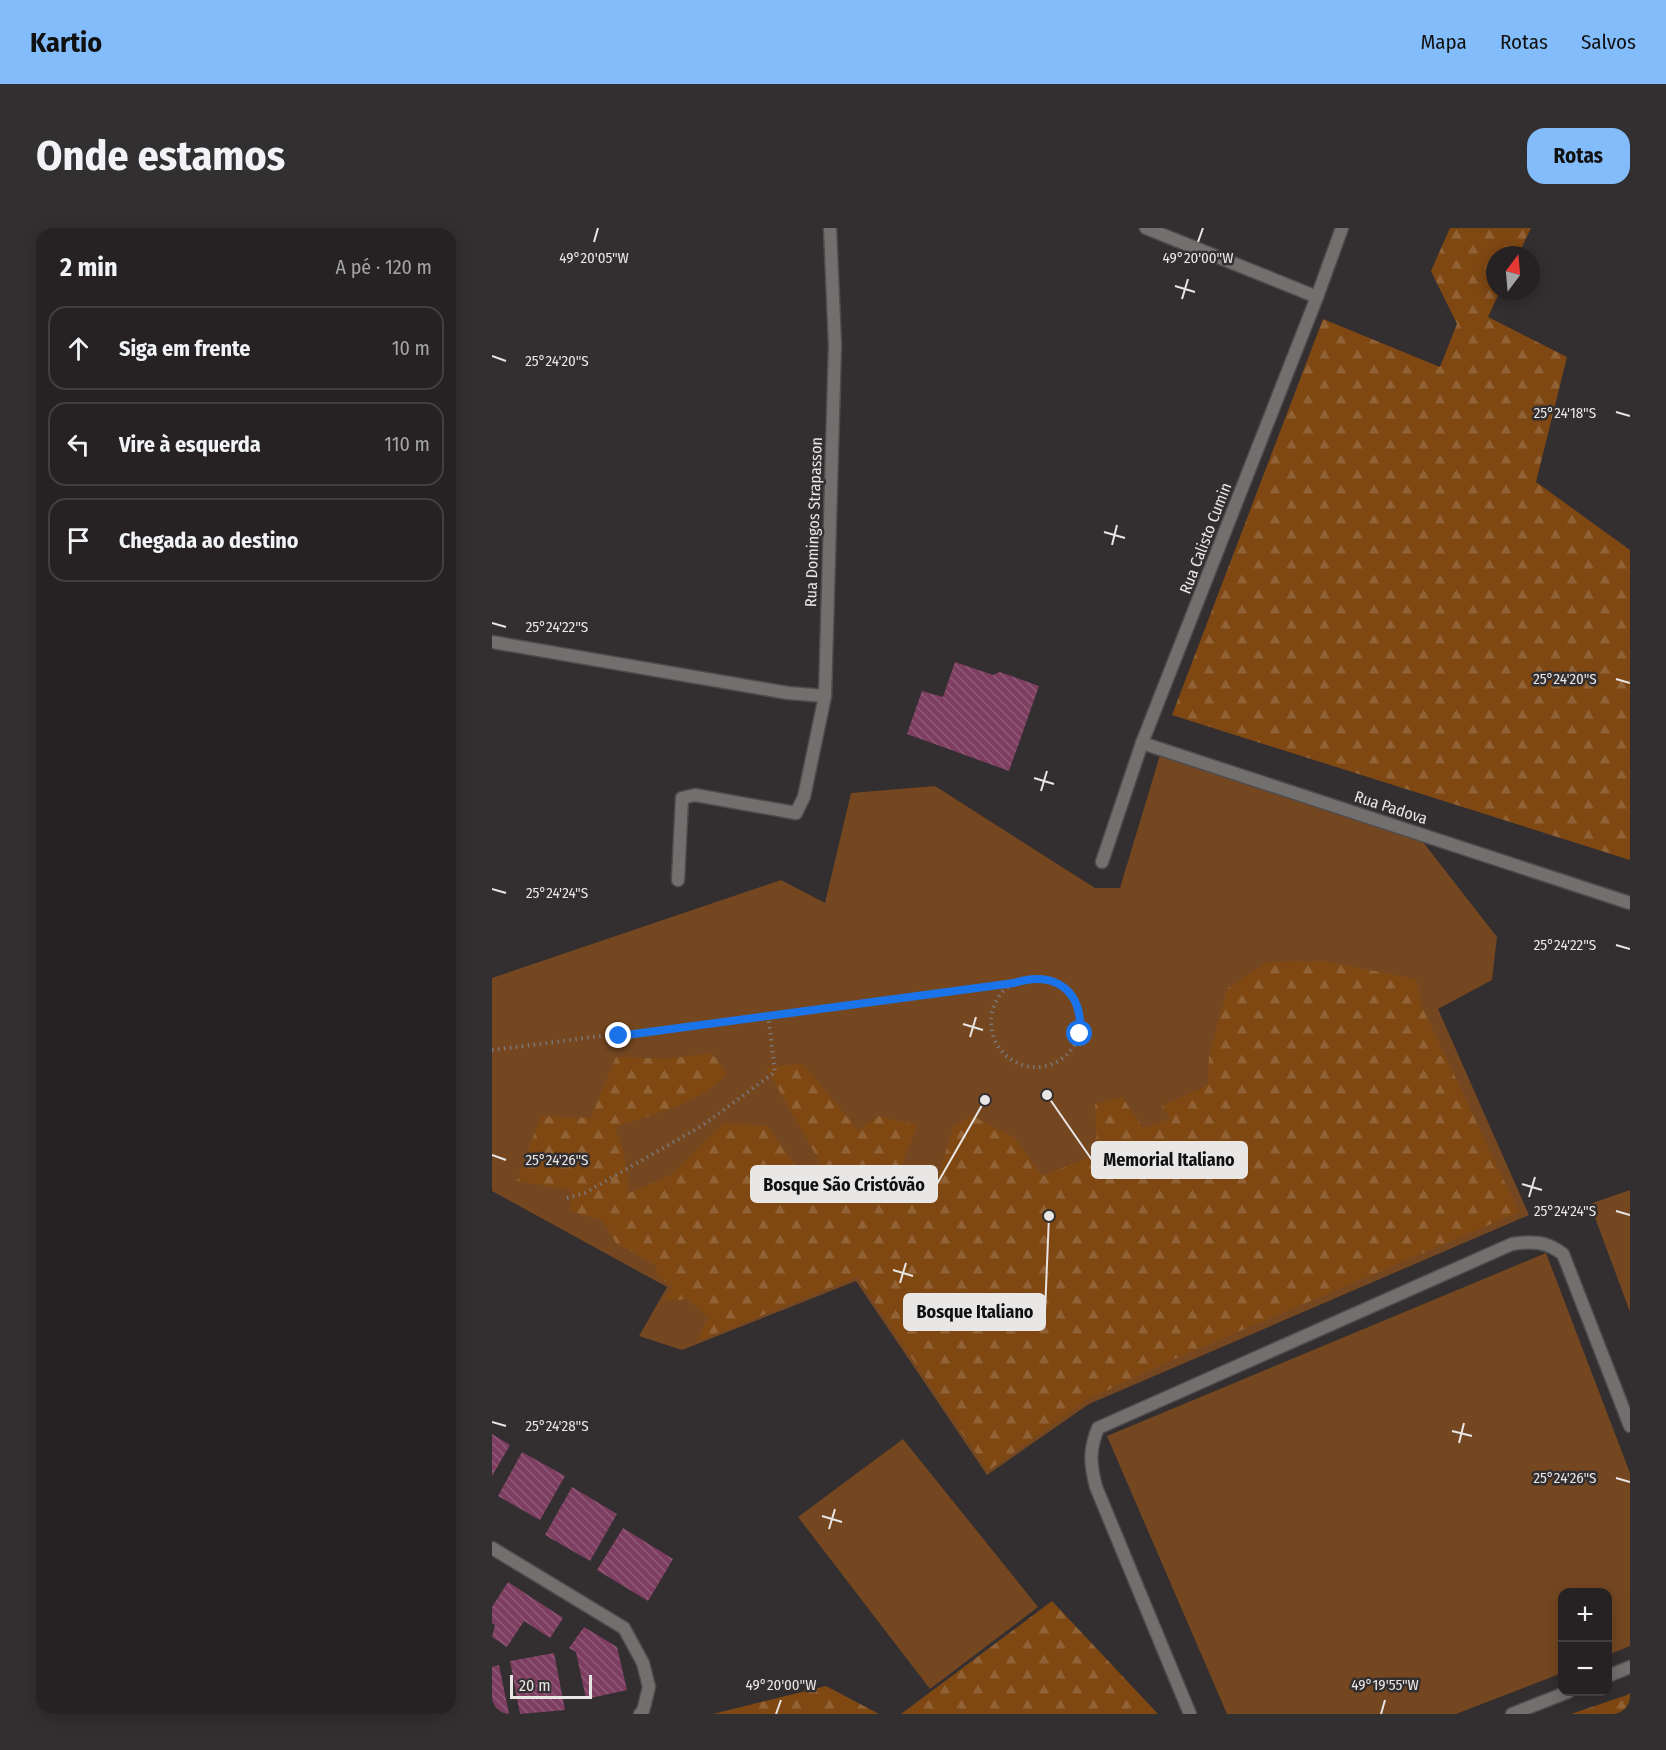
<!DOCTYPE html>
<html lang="pt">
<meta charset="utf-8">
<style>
:root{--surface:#262223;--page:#322f30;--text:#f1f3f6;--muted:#a4a4a6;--line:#423f41;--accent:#82bcfa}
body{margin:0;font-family:"Fira Sans Condensed",sans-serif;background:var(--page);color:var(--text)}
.controls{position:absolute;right:18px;bottom:18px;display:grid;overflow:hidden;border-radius:12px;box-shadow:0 3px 15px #0003}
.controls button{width:54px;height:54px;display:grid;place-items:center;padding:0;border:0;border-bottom:2px solid var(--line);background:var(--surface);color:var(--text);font:30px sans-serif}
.compass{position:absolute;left:994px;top:18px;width:54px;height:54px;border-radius:50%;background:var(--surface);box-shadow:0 3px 15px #0003;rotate:16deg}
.scale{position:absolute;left:18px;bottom:15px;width:82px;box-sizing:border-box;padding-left:6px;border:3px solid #e9e6e6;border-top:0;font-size:16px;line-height:21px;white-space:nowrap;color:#e9e6e6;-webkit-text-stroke:4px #332e2f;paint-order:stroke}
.stop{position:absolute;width:18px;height:18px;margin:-14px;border:4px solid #1a73e8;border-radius:50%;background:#fff}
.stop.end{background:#1a73e8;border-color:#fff;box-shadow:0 2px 6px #0008}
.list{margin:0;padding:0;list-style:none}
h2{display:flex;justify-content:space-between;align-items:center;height:78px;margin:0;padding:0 24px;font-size:26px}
h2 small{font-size:20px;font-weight:400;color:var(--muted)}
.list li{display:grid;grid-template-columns:39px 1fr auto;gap:18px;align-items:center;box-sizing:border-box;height:84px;margin:0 12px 12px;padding:0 12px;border:2px solid var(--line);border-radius:18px}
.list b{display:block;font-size:22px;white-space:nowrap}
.list em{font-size:20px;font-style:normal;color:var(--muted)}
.icon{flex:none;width:33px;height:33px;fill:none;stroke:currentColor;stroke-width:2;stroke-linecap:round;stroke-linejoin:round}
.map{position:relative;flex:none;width:1138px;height:1486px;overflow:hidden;border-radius:18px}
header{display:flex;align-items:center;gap:36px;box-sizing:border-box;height:84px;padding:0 30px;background:var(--accent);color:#111}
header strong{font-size:28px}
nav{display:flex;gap:33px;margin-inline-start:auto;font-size:21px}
.intro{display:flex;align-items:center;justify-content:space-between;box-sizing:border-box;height:144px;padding:0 36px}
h1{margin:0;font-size:42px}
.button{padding:15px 27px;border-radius:18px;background:var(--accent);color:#111;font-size:21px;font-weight:700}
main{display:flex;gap:36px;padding:0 36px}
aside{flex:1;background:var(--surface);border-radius:18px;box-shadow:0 3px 15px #0003}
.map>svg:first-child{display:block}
</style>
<header>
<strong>Kartio</strong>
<nav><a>Mapa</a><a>Rotas</a><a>Salvos</a></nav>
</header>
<div class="intro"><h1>Onde estamos</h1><a class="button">Rotas</a></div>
<main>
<aside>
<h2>2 min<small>A pé · 120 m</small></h2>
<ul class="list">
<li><svg class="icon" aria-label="ahead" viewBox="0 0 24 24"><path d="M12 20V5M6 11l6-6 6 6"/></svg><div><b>Siga em frente</b></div><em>10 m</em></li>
<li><svg class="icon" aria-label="left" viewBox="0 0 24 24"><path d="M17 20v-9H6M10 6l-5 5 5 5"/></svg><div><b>Vire à esquerda</b></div><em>110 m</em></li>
<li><svg class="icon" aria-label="arrive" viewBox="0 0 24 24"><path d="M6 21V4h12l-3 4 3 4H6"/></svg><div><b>Chegada ao destino</b></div></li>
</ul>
</aside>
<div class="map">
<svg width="1138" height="1486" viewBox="0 0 1138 1486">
<defs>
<pattern id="forest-firs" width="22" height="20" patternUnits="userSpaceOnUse" patternTransform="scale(1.5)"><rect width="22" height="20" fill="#7f4813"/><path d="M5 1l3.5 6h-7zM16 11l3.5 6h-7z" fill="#916235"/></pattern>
<pattern id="building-back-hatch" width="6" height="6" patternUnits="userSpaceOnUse" patternTransform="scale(1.5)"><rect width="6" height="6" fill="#7e3e62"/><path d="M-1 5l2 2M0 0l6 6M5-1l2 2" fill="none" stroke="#905a78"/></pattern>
</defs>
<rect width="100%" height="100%" fill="#332e2f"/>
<g fill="#744720">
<polygon points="668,527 920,600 1005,709 1000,752 946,781 1037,987 597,1176 495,1247 364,1053 190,1122 147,1108 175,1059 0,963 0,750 289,652 333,675 359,565 443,558 603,660 628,660"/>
<polygon points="1138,962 1138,1084 1098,976"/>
<polygon points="1054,1025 1138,1245 1138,1418 1116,1427 1116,1364 1070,1364 1070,1445 964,1486 735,1486 615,1208"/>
<polygon points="411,1211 546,1379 438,1461 306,1289"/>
</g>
<g fill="url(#forest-firs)">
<polygon points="958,0 1039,0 1026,27 1003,27 1003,63 1008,63 996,89 1075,129 1044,254 1138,322 1138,632 680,487 831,91 948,139 965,96 939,43"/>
<path d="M 831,733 L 924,751 L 929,777 L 1027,984 L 680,1132 L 596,1171 L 496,1243 L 365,1049 L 206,1113 L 216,1089 L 195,1071 L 172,1073 L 180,1058 L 165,1048 L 164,1037 L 124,1015 L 110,992 L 78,983 L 79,962 L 25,953 L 49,888 L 99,890 L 124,829 L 176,831 L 220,825 L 235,846 C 207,875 160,887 123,899 L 132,926 L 137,965 L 179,947 L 232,895 L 275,898 L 309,945 L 329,936 L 274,839 L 311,836 L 366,902 L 386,888 L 425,897 L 406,948 L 447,946 L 461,899 L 480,888 L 522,909 L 550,948 L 605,926 L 603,876 L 630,869 L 651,900 L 678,891 L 670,878 L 716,857 L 717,829 L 735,761 L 775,734 Z"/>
<polygon points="560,1373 666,1486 409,1486"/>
<polygon points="334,1458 387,1486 221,1486"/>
<polygon points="1138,1465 1138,1486 1079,1486 1135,1467"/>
</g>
<g fill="url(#building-back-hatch)">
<polygon points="463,434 501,447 508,444 547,458 517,543 415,506 430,463 451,469"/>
<polygon points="0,1206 18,1217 0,1248"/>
<polygon points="30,1224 73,1248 48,1292 6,1268"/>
<polygon points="80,1259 125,1286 98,1333 53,1307"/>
<polygon points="131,1300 181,1331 156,1373 105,1342"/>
<polygon points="16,1354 71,1390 58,1410 32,1393 15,1419 0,1409 3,1397 0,1395 0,1379"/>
<polygon points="92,1399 125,1419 135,1462 94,1471 84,1424 77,1420"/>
<polygon points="62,1425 73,1482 28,1486 18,1433"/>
<polygon points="7,1437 17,1486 0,1486 0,1439"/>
</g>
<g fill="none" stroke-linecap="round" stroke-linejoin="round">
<g stroke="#504b4c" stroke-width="15">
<g id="lane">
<polyline points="654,0 825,69"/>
<polyline points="186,652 190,570 203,567 304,585"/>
<polyline points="1116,1448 1138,1439"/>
<path d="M 698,1486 L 604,1259 C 598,1236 597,1222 606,1200 L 1020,1016 C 1040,1013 1054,1013 1071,1026 L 1138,1198"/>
<polyline points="1020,1486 1076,1464"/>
</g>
</g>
<g stroke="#504b4c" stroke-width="15">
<g id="street">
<polyline points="0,414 296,465 333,468"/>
<polyline points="650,515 1138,675"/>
<polyline points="304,585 312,569 333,468 343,117 338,0"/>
<polyline points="610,634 650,515 825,69 850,0"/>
<polyline points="0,1320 132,1400 151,1435 157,1459 151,1483 148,1486"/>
</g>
</g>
<g stroke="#7b7677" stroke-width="4" stroke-dasharray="1.5 4.5" stroke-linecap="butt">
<circle cx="544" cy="794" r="45"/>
<polyline points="0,822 522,755"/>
<polyline points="75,970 93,965 211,897 283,844 276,787"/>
</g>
<use href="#lane" stroke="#72706f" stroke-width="12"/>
<use href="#street" stroke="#72706f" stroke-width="12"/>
</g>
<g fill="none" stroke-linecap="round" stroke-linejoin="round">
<path stroke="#1a73e8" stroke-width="8" d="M 127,808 L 522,755 C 563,742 591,762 588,806"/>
</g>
<path fill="none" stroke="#e9e6e6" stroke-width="2" d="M 102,14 L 106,0M 706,14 L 711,0M 683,58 L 703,64M 690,71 L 696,51M 0,128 L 14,133M 1124,184 L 1138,188M 612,304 L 633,310M 620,317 L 625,297M 0,395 L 14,399M 1124,451 L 1138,455M 542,550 L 562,556M 549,563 L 555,543M 0,661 L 14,665M 1124,717 L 1138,721M 471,796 L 491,802M 478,809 L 484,789M 0,927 L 14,932M 1030,956 L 1050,962M 1037,969 L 1043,949M 1124,983 L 1138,987M 401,1042 L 421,1048M 408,1055 L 414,1035M 0,1194 L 14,1198M 960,1203 L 980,1208M 967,1215 L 972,1195M 1124,1250 L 1138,1254M 330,1288 L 350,1294M 337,1301 L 343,1281M 284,1486 L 289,1472M 889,1486 L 893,1472"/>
<g text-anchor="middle" stroke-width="5" stroke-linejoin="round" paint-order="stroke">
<g font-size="16" fill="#e9e6e6" stroke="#332e2f">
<text transform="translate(321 294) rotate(-88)" y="6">Rua Domingos Strapasson</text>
<text transform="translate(713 310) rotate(-69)" y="6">Rua Calisto Cumin</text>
<text transform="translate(899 579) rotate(18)" y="6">Rua Padova</text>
</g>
</g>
<g font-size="15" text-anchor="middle" fill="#e9e6e6" stroke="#332e2f" stroke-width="5" stroke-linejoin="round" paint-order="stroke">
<text x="102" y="35">49°20'05"W</text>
<text x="706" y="35">49°20'00"W</text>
<text x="65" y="138">25°24'20"S</text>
<text x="1073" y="190">25°24'18"S</text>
<text x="65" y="404">25°24'22"S</text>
<text x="1073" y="456">25°24'20"S</text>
<text x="65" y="670">25°24'24"S</text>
<text x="1073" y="722">25°24'22"S</text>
<text x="65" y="937">25°24'26"S</text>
<text x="1073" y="988">25°24'24"S</text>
<text x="65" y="1203">25°24'28"S</text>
<text x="1073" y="1255">25°24'26"S</text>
<text x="289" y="1462">49°20'00"W</text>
<text x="893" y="1462">49°19'55"W</text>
</g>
<path fill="none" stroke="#e9e6e6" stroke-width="2" d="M555 867L600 932M493 872L445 956M557 988L553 1084"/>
<g fill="#e9e6e6" stroke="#332e2f" stroke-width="2">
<circle cx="555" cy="867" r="6"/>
<circle cx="493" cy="872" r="6"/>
<circle cx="557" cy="988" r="6"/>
</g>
<g fill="#e9e6e6" stroke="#e9e6e6" stroke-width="2">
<rect x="600" y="914" width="155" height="36" rx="6"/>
<rect x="259" y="938" width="186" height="36" rx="6"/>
<rect x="412" y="1066" width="141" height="36" rx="6"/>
</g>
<g font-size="18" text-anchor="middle" font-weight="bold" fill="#111">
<text x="677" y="938">Memorial Italiano</text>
<text x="352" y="963">Bosque São Cristóvão</text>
<text x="483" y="1090">Bosque Italiano</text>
</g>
</svg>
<div class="controls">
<button>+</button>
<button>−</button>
</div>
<svg class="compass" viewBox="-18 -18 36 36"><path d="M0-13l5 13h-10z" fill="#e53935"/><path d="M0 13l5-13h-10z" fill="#a4a4a6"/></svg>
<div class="scale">20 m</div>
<div class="stop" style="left:588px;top:806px"></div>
<div class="stop end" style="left:127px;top:808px"></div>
</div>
</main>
